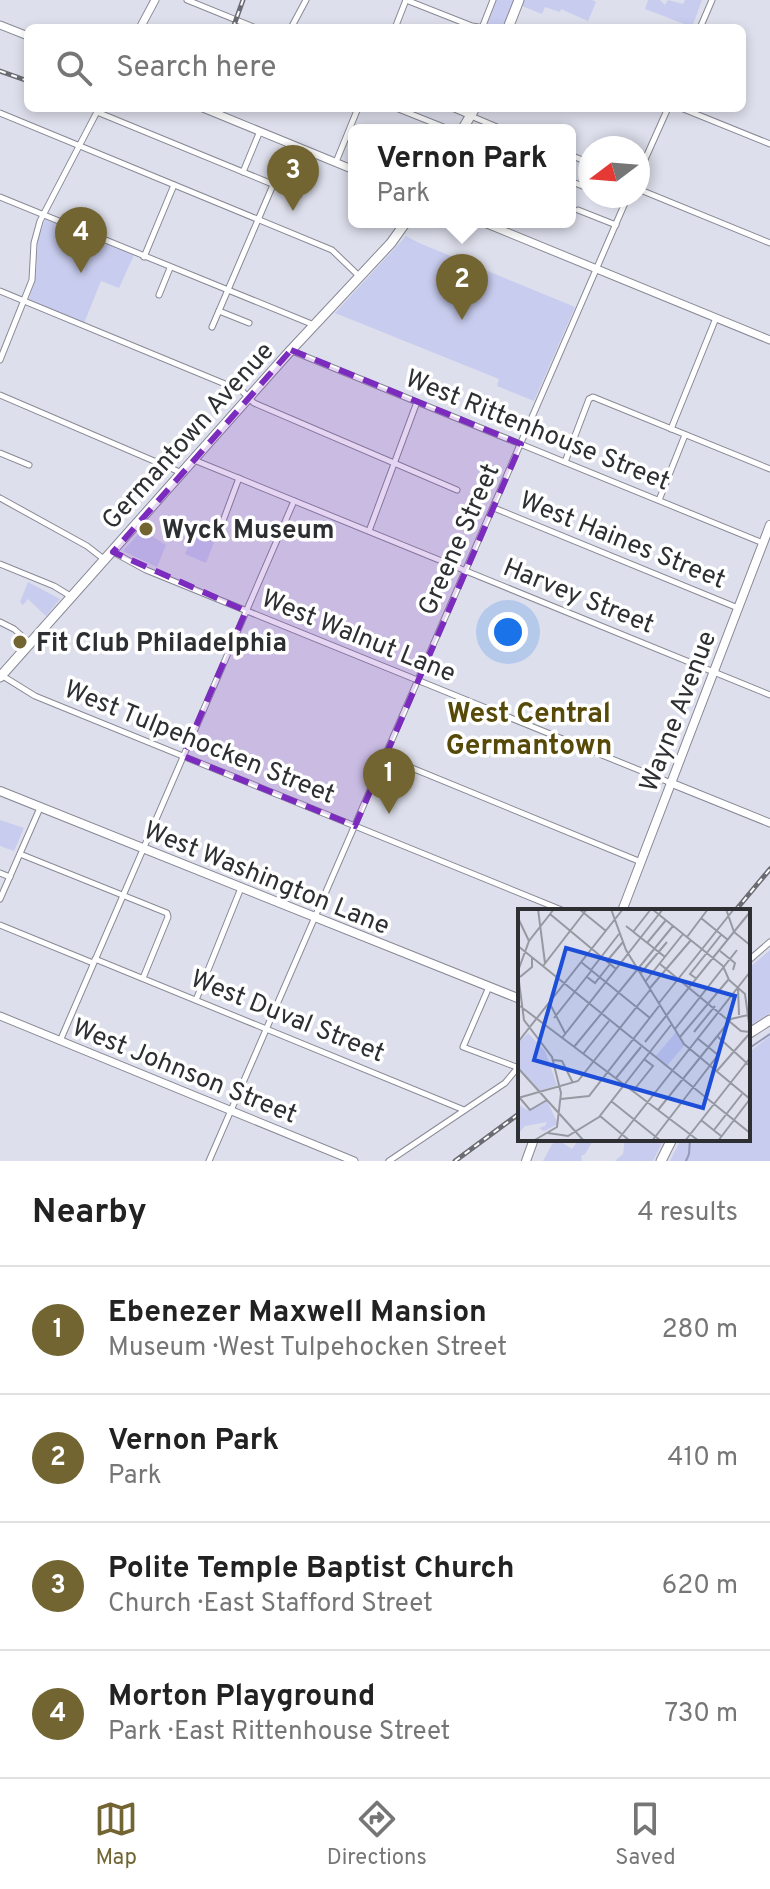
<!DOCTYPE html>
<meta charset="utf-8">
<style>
:root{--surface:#fff;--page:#f6f6f6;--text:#222;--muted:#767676;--line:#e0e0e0;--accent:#726532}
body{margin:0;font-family:Overpass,sans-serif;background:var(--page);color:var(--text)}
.compass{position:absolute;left:578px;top:136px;width:72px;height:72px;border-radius:50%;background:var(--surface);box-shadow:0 4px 12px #0003;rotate:254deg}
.you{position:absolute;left:508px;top:632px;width:28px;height:28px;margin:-20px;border:6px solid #fff;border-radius:50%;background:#1a73e8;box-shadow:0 0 0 12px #1a73e833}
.badge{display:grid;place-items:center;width:52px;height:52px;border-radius:50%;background:var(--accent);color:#fff;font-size:26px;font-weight:700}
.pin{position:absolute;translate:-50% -66px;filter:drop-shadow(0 2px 4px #0008)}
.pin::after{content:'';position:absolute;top:42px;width:28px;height:24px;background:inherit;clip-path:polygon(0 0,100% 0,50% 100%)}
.popup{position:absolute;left:348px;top:124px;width:228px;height:104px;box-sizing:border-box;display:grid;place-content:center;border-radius:12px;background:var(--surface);filter:drop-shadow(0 2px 6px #0005);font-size:26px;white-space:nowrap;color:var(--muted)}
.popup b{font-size:30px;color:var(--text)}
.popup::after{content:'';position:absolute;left:50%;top:100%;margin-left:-16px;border:16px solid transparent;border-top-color:var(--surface)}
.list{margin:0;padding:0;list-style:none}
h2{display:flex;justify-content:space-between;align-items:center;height:104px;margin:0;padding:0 32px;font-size:34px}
h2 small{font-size:26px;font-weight:400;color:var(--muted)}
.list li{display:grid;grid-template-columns:52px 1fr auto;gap:24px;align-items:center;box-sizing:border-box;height:128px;padding:0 32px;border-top:2px solid var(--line)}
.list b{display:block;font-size:30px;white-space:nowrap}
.list p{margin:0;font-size:26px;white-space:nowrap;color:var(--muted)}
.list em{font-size:26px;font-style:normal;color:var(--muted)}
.icon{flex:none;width:44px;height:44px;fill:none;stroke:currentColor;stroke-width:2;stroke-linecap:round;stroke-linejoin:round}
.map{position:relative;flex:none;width:770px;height:1161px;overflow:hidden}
.search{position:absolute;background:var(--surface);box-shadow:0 4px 12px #0003;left:24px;right:24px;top:24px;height:88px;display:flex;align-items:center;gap:20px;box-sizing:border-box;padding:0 28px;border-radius:12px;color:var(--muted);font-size:30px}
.sheet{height:616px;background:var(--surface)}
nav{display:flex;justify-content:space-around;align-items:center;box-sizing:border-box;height:112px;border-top:2px solid var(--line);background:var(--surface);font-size:22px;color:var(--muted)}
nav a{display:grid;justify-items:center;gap:4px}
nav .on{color:var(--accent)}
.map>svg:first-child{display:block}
</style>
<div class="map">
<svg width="770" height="1161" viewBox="0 0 770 1161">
<rect width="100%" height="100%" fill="#dddfec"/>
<g fill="#c8ccee">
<polygon points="496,0 514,0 503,28 487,25"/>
<polygon points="524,0 592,0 596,2 588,21 561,9 560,12 545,7 542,14 522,6"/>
<polygon points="648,0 660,0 665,5 668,0 683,4 685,0 702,0 692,27 645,9"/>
<polygon points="45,219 134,255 119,288 101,281 84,323 29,299 36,276 38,240"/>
<polygon points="406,236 419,243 575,307 534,401 497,386 499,379 335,313"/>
<polygon points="142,530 166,545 157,567 123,551"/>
<polygon points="194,533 214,542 206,563 185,554"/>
<polygon points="28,582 60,599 46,616 28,599 23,605 20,602"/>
<polygon points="0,820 24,828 14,851 0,846"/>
<polygon points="770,950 770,1013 748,1027 748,969"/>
<polygon points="770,1036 770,1161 670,1161 681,1139 748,1139 748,1053"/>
<polygon points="557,1139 572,1149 579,1139 594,1139 585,1154 581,1156 582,1161 543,1161 552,1144 558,1142"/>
<polygon points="625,1139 664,1139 653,1161 615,1161 623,1154"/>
</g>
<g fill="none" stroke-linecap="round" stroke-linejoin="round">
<g stroke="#959abb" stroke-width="2">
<polyline points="748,1049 770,1034"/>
<polyline points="686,1161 689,1154 690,1139"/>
</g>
<g stroke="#888995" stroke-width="7">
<g id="minor">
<polyline points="187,0 256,28"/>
<polyline points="406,0 472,26 485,28"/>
<polyline points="291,28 306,0"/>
<polyline points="395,28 406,0"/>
<polyline points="482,28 493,0"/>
<polyline points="700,28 712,0"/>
<polyline points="396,108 451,130"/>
<polyline points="452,108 504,130"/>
<polyline points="681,108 770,144"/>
<polyline points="97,112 299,195"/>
<polyline points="0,113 332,250 359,276"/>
<polyline points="570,155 590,163"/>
<polyline points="336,162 358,108"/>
<polyline points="243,172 260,131"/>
<polyline points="638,175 668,108"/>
<polyline points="570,181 590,189"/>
<polyline points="638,189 770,243"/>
<polyline points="0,197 314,325"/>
<polyline points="578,210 616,225"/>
<polyline points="144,257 174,185"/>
<polyline points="0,291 242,391 254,403 457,490"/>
<polyline points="159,295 170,268"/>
<polyline points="219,311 249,323"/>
<polyline points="212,327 273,185"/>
<polyline points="292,351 763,543"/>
<polyline points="0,360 32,280 34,243 40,221 99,108"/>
<polyline points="0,395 182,473"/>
<polyline points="671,429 716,318"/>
<polyline points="0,453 29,465"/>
<polyline points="194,460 770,695"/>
<polyline points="565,462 589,399 593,397 770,469"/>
<polyline points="0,498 87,546 105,560"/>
<polyline points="659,500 685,435"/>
<polyline points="494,508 738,608"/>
<polyline points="223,521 239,478"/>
<polyline points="369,531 417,402"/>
<polyline points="113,552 146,570 671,783"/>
<polyline points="0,564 54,586 72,597"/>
<polyline points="0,622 14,629 31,644"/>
<polyline points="1,675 35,696 564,911"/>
<polyline points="385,757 641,862"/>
<polyline points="20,854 167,913 168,917 143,978"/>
<polyline points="0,873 10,877"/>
<polyline points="0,899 40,808"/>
<polyline points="0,925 93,963"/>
<polyline points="95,959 464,1110"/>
<polyline points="748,961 770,942"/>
<polyline points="489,987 463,1047 519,1068"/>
<polyline points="196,1000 241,888"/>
<polyline points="60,1041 294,501"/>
<polyline points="209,1161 628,196"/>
<polyline points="389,1161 505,1083 520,1065"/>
</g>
</g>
<g stroke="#888995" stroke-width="9">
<g id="tertiary">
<polyline points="0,25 28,36"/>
<polyline points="140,28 155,0"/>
<polyline points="203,108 354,170"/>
<polyline points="482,222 770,340"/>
<polyline points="671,783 770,823"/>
<polyline points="0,1016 354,1161"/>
</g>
</g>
<g stroke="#888995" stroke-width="10">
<g id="secondary">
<polyline points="0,791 520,999"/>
<polyline points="622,911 770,525"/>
<polyline points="526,1161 534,1139"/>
</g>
</g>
<g stroke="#888995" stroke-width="11">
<g id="primary">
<polyline points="508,28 519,0"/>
<polyline points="462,130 475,108"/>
<polyline points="0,677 291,350 391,243 406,222"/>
<polyline points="748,1034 770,1020"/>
<polyline points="661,1161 672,1139"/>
</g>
</g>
<use href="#minor" stroke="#fff" stroke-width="5"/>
<use href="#tertiary" stroke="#fff" stroke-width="7"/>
<use href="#secondary" stroke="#fff" stroke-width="8"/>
<use href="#primary" stroke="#fff" stroke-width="9"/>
<g stroke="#6b6c73" stroke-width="5">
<g id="rail">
<polyline points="233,28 243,0"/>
<polyline points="0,71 28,81"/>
<polyline points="735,911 770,869"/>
<polyline points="455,1161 520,1113"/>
</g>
</g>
<use href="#rail" stroke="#fff" stroke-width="2" stroke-dasharray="6" stroke-linecap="butt"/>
</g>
<path fill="#7b2cbf" fill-opacity="0.2" stroke="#7b2cbf" stroke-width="6" stroke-dasharray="16 10" stroke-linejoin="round" d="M 291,350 L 521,444 L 355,826 L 183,756 L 246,611 L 113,552 Z"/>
<g fill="#726532" stroke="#fff" stroke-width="3">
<circle cx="146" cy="529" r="8"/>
<circle cx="20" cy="642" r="8"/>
</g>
<g text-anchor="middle" stroke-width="7" stroke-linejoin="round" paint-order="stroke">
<g font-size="26" fill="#2e2f33" stroke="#fff">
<text transform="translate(538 429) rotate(22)" y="9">West Rittenhouse Street</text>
<text transform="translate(187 435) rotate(-48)" y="9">Germantown Avenue</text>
<text transform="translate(458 539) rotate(-66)" y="9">Greene Street</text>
<text transform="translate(623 539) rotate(22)" y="9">West Haines Street</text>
<text transform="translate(579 595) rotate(22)" y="9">Harvey Street</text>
<text transform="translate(359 635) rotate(22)" y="9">West Walnut Lane</text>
<text transform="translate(677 711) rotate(-69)" y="9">Wayne Avenue</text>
<text transform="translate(200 741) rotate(22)" y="9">West Tulpehocken Street</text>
<text transform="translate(267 877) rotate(22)" y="9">West Washington Lane</text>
<text transform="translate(288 1015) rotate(22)" y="9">West Duval Street</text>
<text transform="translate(185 1070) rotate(22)" y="9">West Johnson Street</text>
</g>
<g font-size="26" font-weight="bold" fill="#2e2f33" stroke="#fff" text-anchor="start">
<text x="162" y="538">Wyck Museum</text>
<text x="36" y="651">Fit Club Philadelphia</text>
</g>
<g font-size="28" font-weight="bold" fill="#574907" stroke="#fff">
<text x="529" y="722">West Central<tspan x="529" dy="32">Germantown</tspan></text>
</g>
</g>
<g transform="translate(518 909)">
<rect width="232" height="232" fill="#dddfec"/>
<path d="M 158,123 L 166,137 L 148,158 L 137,148 ZM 10,124 L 27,142 L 39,176 L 22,182 L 0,158 L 0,134 ZM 29,192 L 40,215 L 26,222 L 21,219 L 27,217 L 29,213 L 7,217 L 0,225 L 0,195 L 9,201 Z" fill="#c8ccee"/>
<path fill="none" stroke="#9799a2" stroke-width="2" d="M 20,0 L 27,54M 61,0 L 88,22M 93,0 L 108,41 L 166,135 L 232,190M 134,0 L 205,57 L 211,71 L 227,85 L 232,121M 208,0 L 216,23 L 232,36M 32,5 L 98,60M 0,9 L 11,32M 183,9 L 210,31M 108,17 L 147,48M 115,23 L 133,0M 169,28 L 190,0M 129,34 L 148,11M 0,37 L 232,224M 202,42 L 217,54 L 215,61M 89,52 L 105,33M 63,53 L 132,109M 142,55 L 223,122 L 232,123M 25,57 L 69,0M 73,61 L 101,25M 0,62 L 11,32 L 36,0M 0,65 L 6,111 L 34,148 L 43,184 L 39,218 L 15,232M 122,65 L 149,33M 2,68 L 14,58 L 14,49M 69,68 L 77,74 L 92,55M 179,70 L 172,65 L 203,26M 127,73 L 165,25M 132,79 L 173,31M 220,79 L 221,106M 31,93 L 47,124M 141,94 L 216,0M 2,97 L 181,232M 36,109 L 74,61M 157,120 L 219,41M 176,123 L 197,97M 199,127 L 232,157M 162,128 L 210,71M 44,129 L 145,0M 0,133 L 105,0M 127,133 L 232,3M 56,138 L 155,17M 65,145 L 91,112M 35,151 L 44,152 L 55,174M 0,159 L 66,232M 198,163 L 232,124M 98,169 L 123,138M 115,182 L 135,157 L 126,150M 1,188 L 12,201 L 29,191M 0,189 L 60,172 L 132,81M 43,190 L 71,187 L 141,97M 93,192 L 143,232M 140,201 L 213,110 L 230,106M 82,207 L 112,232M 183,211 L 203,227M 196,221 L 224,185M 30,224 L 50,227 L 81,208 L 153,116M 99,232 L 232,63M 134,232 L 200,146 L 179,129M 167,232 L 232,149M 200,232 L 232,190"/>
<path fill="#1d4ed8" fill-opacity="0.15" stroke="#1d4ed8" stroke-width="4" d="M 48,39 L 217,87 L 185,199 L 16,151 Z"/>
<rect width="232" height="232" fill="none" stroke="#2e2f33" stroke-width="4"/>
</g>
</svg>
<svg class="compass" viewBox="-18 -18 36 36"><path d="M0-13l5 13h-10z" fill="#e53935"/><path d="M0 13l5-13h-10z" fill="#767676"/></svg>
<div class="you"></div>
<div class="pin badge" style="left:389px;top:814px">1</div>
<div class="pin badge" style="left:462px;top:320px">2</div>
<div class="popup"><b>Vernon Park</b>Park</div>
<div class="pin badge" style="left:293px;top:211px">3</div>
<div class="pin badge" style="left:81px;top:273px">4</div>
<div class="search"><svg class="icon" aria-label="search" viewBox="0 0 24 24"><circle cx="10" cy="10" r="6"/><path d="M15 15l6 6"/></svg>Search here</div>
</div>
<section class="sheet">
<h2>Nearby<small>4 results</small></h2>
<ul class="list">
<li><span class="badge">1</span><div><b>Ebenezer Maxwell Mansion</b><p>Museum · West Tulpehocken Street</p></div><em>280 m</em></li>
<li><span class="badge">2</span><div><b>Vernon Park</b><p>Park</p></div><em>410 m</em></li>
<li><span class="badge">3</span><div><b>Polite Temple Baptist Church</b><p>Church · East Stafford Street</p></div><em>620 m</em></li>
<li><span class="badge">4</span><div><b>Morton Playground</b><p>Park · East Rittenhouse Street</p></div><em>730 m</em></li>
</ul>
</section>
<nav>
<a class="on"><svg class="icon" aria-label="map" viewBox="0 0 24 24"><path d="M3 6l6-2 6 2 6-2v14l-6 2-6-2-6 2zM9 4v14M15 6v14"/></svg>Map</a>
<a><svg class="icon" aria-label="directions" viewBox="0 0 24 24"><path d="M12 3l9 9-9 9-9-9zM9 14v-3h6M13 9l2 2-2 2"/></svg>Directions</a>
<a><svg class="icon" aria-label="saved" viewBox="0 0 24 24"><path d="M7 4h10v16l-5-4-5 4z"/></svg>Saved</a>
</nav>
